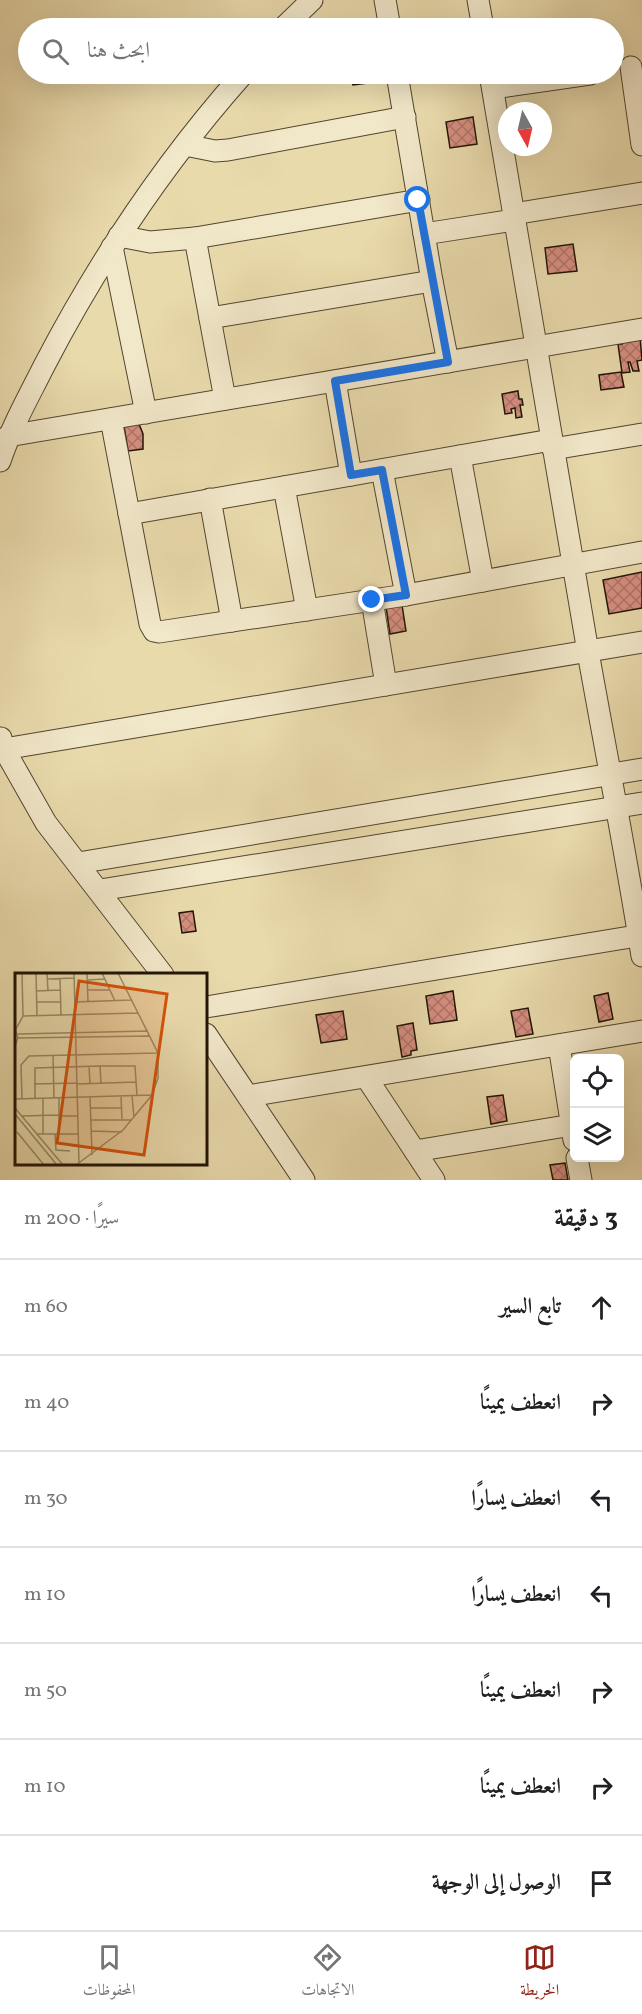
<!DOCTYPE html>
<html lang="ar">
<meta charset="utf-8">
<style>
:root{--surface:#fff;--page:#f6f6f6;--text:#202124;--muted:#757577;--line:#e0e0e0;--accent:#8f2418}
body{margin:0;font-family:Vollkorn,Amiri,serif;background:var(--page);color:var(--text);direction:rtl}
.controls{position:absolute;right:18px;bottom:18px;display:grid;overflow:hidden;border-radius:9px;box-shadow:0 6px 24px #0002}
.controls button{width:54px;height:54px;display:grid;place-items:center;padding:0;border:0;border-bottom:2px solid var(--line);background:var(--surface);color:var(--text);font:30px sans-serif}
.compass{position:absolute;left:498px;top:102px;width:54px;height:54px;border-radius:50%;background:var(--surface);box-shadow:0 6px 24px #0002;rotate:172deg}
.stop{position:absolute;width:18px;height:18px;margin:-14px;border:4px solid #1a73e8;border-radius:50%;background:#fff}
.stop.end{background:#1a73e8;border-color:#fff;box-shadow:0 2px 6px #0008}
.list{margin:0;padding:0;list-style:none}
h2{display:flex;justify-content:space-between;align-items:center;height:78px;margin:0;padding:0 24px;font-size:26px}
h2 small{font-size:20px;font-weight:400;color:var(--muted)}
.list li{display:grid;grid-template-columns:39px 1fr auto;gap:18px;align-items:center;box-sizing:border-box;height:96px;padding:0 24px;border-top:2px solid var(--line)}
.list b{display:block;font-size:22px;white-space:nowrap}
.list em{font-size:20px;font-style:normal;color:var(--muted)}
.icon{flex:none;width:33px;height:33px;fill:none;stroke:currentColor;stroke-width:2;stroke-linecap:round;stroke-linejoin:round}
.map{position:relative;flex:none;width:642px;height:1180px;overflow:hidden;direction:ltr}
.search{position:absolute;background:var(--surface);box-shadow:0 6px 24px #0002;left:18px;right:18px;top:18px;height:66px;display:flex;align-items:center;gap:15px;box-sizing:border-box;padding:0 21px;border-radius:33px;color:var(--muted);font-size:22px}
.sheet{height:750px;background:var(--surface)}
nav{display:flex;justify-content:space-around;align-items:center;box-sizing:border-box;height:84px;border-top:2px solid var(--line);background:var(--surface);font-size:16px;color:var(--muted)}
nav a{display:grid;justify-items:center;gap:3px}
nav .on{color:var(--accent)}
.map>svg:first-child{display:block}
</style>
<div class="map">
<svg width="642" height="1180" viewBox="0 0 642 1180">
<defs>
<pattern id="building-cross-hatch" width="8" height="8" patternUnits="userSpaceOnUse" patternTransform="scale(1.5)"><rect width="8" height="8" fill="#d68e80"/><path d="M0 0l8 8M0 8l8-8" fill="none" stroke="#ad7367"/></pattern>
</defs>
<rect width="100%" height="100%" fill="#e9daac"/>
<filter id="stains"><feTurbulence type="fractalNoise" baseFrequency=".00333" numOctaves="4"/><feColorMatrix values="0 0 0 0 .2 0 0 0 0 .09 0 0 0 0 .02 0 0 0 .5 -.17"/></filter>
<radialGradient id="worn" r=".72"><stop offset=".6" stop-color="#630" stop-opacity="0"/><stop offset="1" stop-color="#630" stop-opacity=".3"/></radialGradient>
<g fill="url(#building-cross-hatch)" stroke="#201404" stroke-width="1.5">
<polygon points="351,74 365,74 367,83 353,85"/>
<polygon points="473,117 477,144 450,148 446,122"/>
<polygon points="573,244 577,271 548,274 545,248"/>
<polygon points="640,337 642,360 637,361 639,371 633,371 630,362 628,362 630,372 622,373 618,344 622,344 621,340"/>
<polygon points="621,372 624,387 601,390 599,375"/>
<polygon points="518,391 519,399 522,399 523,405 520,405 522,417 516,418 515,408 511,409 512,413 505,414 502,394"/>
<polygon points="139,424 143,434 143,449 128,451 124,426"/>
<polygon points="642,572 642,608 609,614 603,580"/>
<polygon points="402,605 406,631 390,634 386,607"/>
<polygon points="193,911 196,931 182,933 179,913"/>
<polygon points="453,991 457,1020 430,1024 426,996"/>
<polygon points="608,993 613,1019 599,1022 594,996"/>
<polygon points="528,1008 533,1034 516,1037 511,1011"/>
<polygon points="343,1011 347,1039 321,1043 316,1015"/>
<polygon points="413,1023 417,1050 411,1051 411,1055 402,1057 397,1026"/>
<polygon points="503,1095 507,1121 491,1124 487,1097"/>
<polygon points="565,1163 568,1180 553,1180 550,1165"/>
</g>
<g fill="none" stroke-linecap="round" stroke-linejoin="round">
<g stroke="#52462e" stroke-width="23">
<g id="minor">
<polyline points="385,0 390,28"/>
<polyline points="478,0 483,28"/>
<polyline points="283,28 312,0"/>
<polyline points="631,67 642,145"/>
<polyline points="397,74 432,281 448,362"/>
<path d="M 490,74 C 522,266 554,459 588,652 C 606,753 626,854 642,956"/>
<polyline points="493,88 590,74"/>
<polyline points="185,145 215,151 228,150 405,117"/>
<polyline points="513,214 642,193"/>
<polyline points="424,234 514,220"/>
<polyline points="119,236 150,242 195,238 419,200"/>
<polyline points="195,238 225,399"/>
<polyline points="112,247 146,413"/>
<polyline points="210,318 432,281"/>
<polyline points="335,381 351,475"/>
<polyline points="111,419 150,624 154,631 159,632 406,595 642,552"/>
<polyline points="8,436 642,329"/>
<polyline points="553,449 642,434"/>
<polyline points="460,456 483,581"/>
<path d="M 0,461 C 11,428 28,398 44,366 C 98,262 165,162 243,74"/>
<polyline points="382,470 406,595"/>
<polyline points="284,487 307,610"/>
<polyline points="210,499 232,621"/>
<polyline points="129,514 551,440"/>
<polyline points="372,600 386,685"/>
<polyline points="1,738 4,749 46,823 163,975"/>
<polyline points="4,749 642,642"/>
<polyline points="78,863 642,769"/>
<polyline points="100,890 642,803"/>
<polyline points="206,1007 642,935"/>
<polyline points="206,1034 304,1180"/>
<polyline points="559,1045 574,1140"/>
<polyline points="366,1077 434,1180"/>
<polyline points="248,1096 642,1031"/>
<polyline points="415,1151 572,1125"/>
<polyline points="577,1158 581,1180"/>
</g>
</g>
<use href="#minor" stroke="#f1e7c9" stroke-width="21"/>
</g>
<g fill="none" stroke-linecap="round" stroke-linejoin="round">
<polyline stroke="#1a73e8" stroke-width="8" points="372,600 406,595 382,470 351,475 335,381 448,362 418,200"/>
</g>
<g transform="translate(15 973)">
<rect width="192" height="192" fill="#e9daac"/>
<path fill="none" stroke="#998b69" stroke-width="1.5" d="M 21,0 L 22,43M 32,0 L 33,18M 59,0 L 64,190M 72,0 L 73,29M 87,0 L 100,28M 45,5 L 46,42M 32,6 L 59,5M 72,7 L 90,6M 73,17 L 95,17M 21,18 L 46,17M 22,29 L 46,29M 60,29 L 116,27M 8,43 L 123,40M 0,55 L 3,65 L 0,73M 1,56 L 8,43 L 7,0M 3,61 L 133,58M 3,65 L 135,63M 38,82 L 39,125M 74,93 L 75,111M 85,93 L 86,111M 19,111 L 62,110M 62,111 L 121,109M 117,123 L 119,144M 75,124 L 77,182M 106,124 L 107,146M 28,125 L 28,161M 44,125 L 44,161M 0,126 L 137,122M 7,126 L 6,92 L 14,83 L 142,80M 20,126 L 20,95 L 85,93 L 120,93 L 122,123M 0,135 L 48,192M 76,135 L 107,135M 0,141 L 42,192M 7,143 L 44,142M 44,143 L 63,143M 76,147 L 117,147M 76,158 L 107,159M 2,159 L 29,192M 22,161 L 64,161M 40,161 L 41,177 L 55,178M 61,192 L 108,157 L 137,122 L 143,105 L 143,80 L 103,0"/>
<path fill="#d4520b" fill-opacity="0.15" stroke="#d4520b" stroke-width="3" d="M 64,8 L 152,21 L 129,182 L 42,170 Z"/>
<rect width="192" height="192" fill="none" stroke="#201404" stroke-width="3"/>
</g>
<rect width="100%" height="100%" filter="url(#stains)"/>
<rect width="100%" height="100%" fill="url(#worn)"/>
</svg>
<div class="controls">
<button><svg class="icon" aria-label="locate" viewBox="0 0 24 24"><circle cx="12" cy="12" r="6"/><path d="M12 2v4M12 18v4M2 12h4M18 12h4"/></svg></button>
<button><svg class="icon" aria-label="layers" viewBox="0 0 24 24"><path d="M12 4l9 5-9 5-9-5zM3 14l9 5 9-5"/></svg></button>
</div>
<svg class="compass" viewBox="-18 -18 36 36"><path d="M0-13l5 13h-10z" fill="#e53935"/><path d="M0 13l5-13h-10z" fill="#757577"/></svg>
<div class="stop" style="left:418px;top:200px"></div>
<div class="stop end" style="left:372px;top:600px"></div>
<div class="search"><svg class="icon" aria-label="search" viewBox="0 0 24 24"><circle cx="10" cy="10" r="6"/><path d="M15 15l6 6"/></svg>ابحث هنا</div>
</div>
<section class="sheet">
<h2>3 دقيقة<small>سيرًا · 200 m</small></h2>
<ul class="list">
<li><svg class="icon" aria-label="ahead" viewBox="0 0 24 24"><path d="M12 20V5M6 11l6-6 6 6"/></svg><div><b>تابع السير</b></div><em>60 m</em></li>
<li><svg class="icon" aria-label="right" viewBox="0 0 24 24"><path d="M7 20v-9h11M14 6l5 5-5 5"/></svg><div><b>انعطف يمينًا</b></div><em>40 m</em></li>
<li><svg class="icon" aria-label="left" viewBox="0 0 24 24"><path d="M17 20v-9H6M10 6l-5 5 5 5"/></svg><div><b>انعطف يسارًا</b></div><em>30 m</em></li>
<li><svg class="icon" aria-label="left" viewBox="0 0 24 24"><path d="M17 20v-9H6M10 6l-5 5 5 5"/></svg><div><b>انعطف يسارًا</b></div><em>10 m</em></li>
<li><svg class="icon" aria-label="right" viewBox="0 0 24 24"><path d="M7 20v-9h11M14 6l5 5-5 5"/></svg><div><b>انعطف يمينًا</b></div><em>50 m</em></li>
<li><svg class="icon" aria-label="right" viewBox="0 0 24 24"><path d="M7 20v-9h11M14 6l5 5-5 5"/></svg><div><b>انعطف يمينًا</b></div><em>10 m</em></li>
<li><svg class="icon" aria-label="arrive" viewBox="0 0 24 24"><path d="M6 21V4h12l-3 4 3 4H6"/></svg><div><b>الوصول إلى الوجهة</b></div></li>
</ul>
</section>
<nav>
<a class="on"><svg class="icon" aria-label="map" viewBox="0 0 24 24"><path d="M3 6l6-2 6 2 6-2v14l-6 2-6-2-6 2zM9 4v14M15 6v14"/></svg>الخريطة</a>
<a><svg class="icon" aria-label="directions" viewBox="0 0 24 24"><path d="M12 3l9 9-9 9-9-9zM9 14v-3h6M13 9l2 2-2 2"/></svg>الاتجاهات</a>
<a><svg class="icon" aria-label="saved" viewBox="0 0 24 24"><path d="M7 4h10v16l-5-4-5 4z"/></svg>المحفوظات</a>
</nav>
